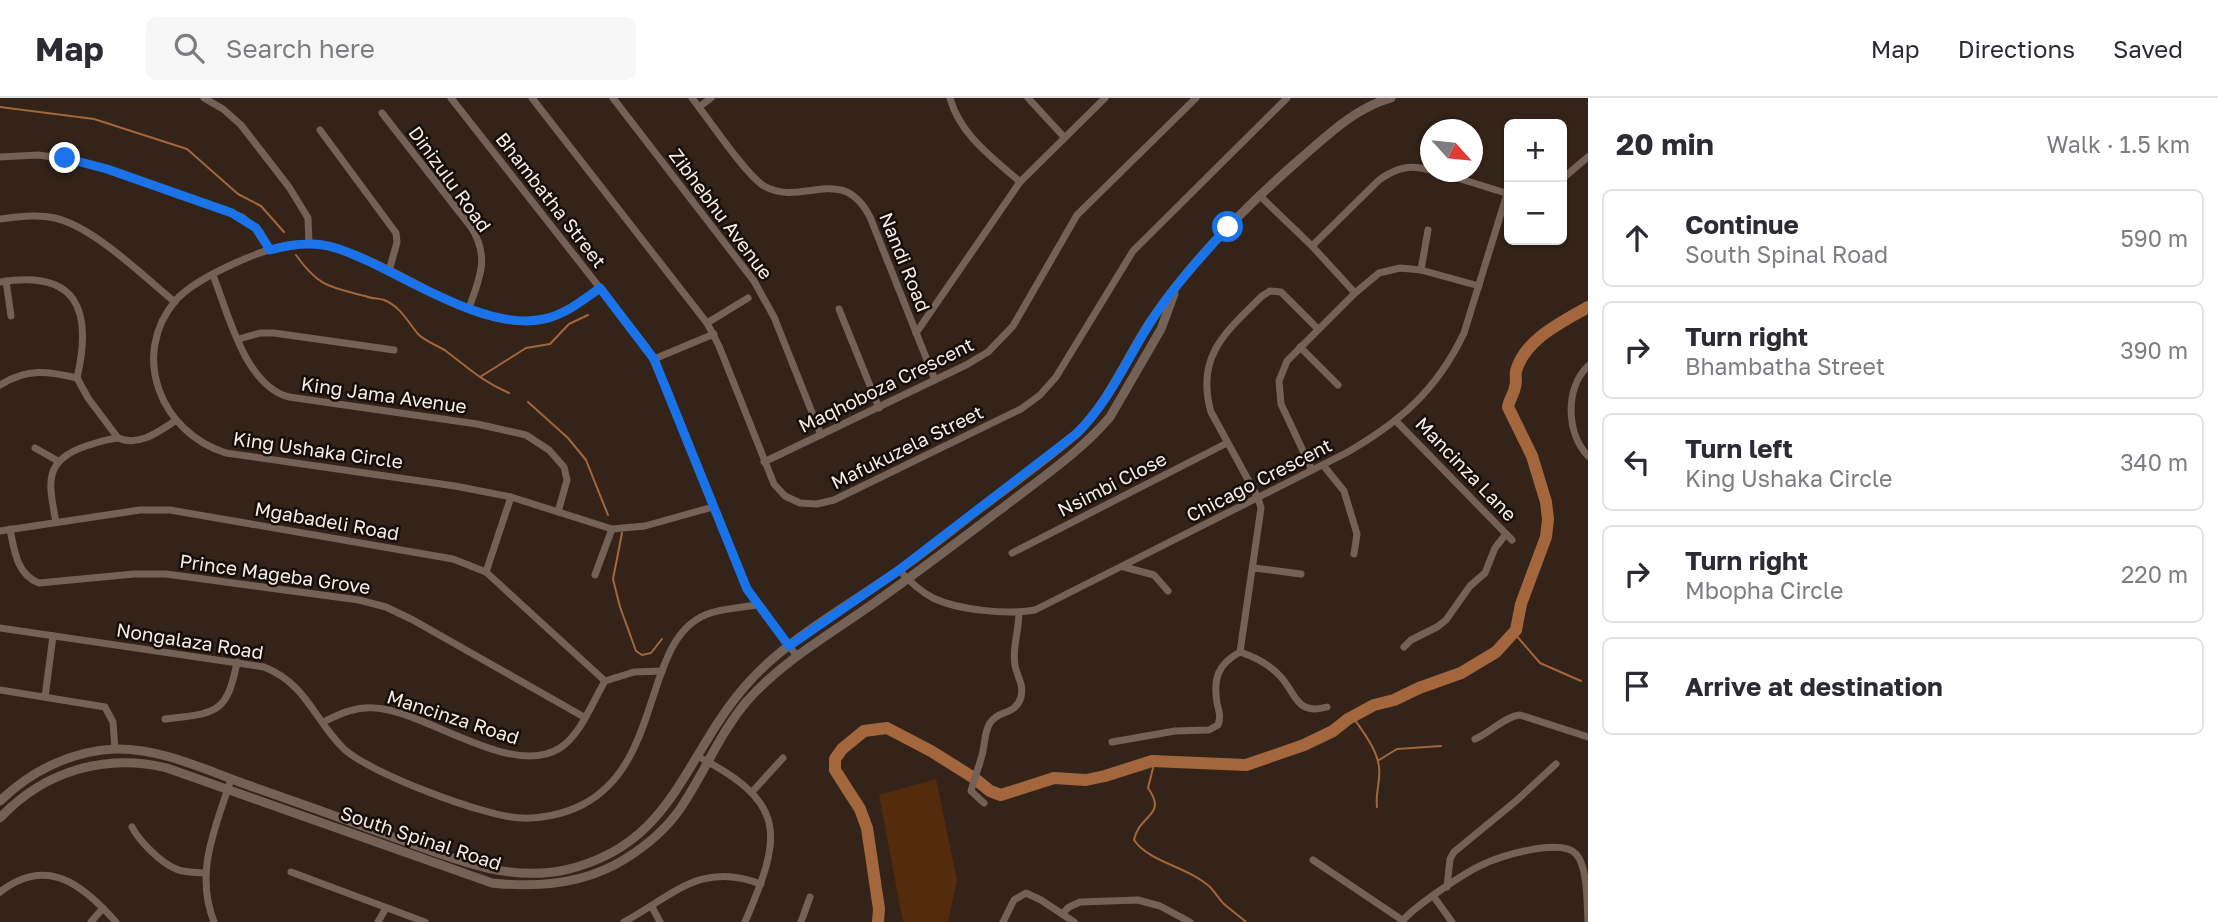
<!DOCTYPE html>
<meta charset="utf-8">
<style>
:root{--surface:#fff;--page:#f7f7f7;--text:#2b2b33;--muted:#7c7c81;--line:#e1e1e2}
body{margin:0;font-family:"Golos Text",sans-serif;background:var(--page);color:var(--text)}
.controls{position:absolute;right:21px;top:21px;display:grid;overflow:hidden;border-radius:10px;box-shadow:0 2px 5px #0004}
.controls button{width:63px;height:63px;display:grid;place-items:center;padding:0;border:0;border-bottom:2px solid var(--line);background:var(--surface);color:var(--text);font:35px sans-serif}
.compass{position:absolute;left:1420px;top:21px;width:63px;height:63px;border-radius:50%;background:var(--surface);box-shadow:0 2px 5px #0004;rotate:117deg}
.stop{position:absolute;width:21px;height:21px;margin:-16px;border:5px solid #1a73e8;border-radius:50%;background:#fff}
.stop.end{background:#1a73e8;border-color:#fff;box-shadow:0 2px 7px #0008}
.list{margin:0;padding:0;list-style:none}
h2{display:flex;justify-content:space-between;align-items:center;height:91px;margin:0;padding:0 28px;font-size:30px}
h2 small{font-size:23px;font-weight:400;color:var(--muted)}
.list li{display:grid;grid-template-columns:46px 1fr auto;gap:21px;align-items:center;box-sizing:border-box;height:98px;margin:0 14px 14px;padding:0 14px;border:2px solid var(--line);border-radius:10px}
.list b{display:block;font-size:26px;white-space:nowrap}
.list p{margin:0;font-size:23px;white-space:nowrap;color:var(--muted)}
.list em{font-size:23px;font-style:normal;color:var(--muted)}
.icon{flex:none;width:38px;height:38px;fill:none;stroke:currentColor;stroke-width:2;stroke-linecap:round;stroke-linejoin:round}
.map{position:relative;flex:none;width:1588px;height:824px;overflow:hidden}
header{display:flex;align-items:center;gap:42px;box-sizing:border-box;height:98px;padding:0 35px;background:var(--surface);border-bottom:2px solid var(--line)}
header strong{font-size:33px}
nav{display:flex;gap:38px;margin-inline-start:auto;font-size:24px}
.search{width:490px;height:63px;background:var(--page);display:flex;align-items:center;gap:18px;box-sizing:border-box;padding:0 24px;border-radius:10px;color:var(--muted);font-size:26px}
main{display:flex}
aside{flex:1;background:var(--surface)}
.map>svg:first-child{display:block}
</style>
<header>
<strong>Map</strong>
<div class="search"><svg class="icon" aria-label="search" viewBox="0 0 24 24"><circle cx="10" cy="10" r="6"/><path d="M15 15l6 6"/></svg>Search here</div>
<nav><a>Map</a><a>Directions</a><a>Saved</a></nav>
</header>
<main>
<div class="map">
<svg width="1588" height="824" viewBox="0 0 1588 824">
<rect width="100%" height="100%" fill="#332318"/>
<polygon fill="#542b0d" points="936,681 957,782 948,824 903,824 879,697"/>
<g fill="none" stroke-linecap="round" stroke-linejoin="round">
<g stroke="#a3663d" stroke-width="2">
<polyline points="0,9 94,21 187,51 238,96 261,108 284,134"/>
<path d="M 296,157 C 320,191 332,189 368,199 C 373,201 379,200 384,202 C 400,208 408,224 418,236 C 426,244 437,247 446,253 C 468,270 483,284 509,295"/>
<polyline points="480,279 526,250 550,246 569,226 588,217"/>
<polyline points="528,304 568,340 586,362 608,417"/>
<polyline points="622,435 613,481 620,509 636,553 642,557 651,555 662,541"/>
<polyline points="1514,535 1540,565 1581,583"/>
<path d="M 1353,619 C 1363,634 1377,651 1379,669 C 1381,682 1375,695 1377,709"/>
<polyline points="1379,662 1397,651 1441,648"/>
<path d="M 1152,663 L 1153,670 L 1148,690 C 1168,718 1139,716 1134,742 C 1150,765 1187,768 1210,789 C 1215,794 1219,801 1224,806 C 1231,812 1239,818 1246,824"/>
</g>
<path stroke="#a3663d" stroke-width="12" d="M 878,824 L 879,811 L 867,730 L 860,711 L 835,672 L 835,661 L 842,651 L 864,633 L 887,630 L 931,653 L 974,680 L 990,693 L 1001,697 L 1054,680 L 1086,682 L 1105,678 L 1152,663 L 1246,667 L 1304,647 L 1333,633 L 1348,621 L 1374,607 L 1394,602 L 1419,590 L 1461,575 L 1496,554 L 1516,532 L 1521,506 L 1546,439 L 1548,421 L 1546,404 L 1532,358 L 1508,309 C 1509,302 1514,296 1515,289 C 1517,284 1515,278 1516,273 C 1525,241 1562,224 1588,209"/>
<g stroke="#756257" stroke-width="7">
<polyline points="204,0 223,11 241,27 289,89 308,120 309,146"/>
<polyline points="451,0 647,250 666,288 747,491 796,557"/>
<polyline points="532,0 707,225 719,248 774,386 785,398 800,405 817,406 834,402 1021,311 1040,297 1056,279 1133,153 1287,0"/>
<polyline points="613,0 754,183 774,219 821,337"/>
<path d="M 692,0 C 708,20 745,76 764,88 C 803,110 842,64 870,119 L 935,282"/>
<path d="M 950,0 C 960,37 993,60 1020,84"/>
<polyline points="1028,0 1064,39"/>
<polyline points="699,9 711,0"/>
<path d="M 382,15 L 471,129 C 490,159 480,179 469,210"/>
<polyline points="320,32 396,135 397,144 389,173"/>
<polyline points="0,59 38,57 75,62 107,71 242,119 260,134 270,152"/>
<polyline points="1438,74 1509,96"/>
<polyline points="1562,81 1588,59"/>
<polyline points="1259,97 1312,148 1355,195"/>
<path d="M 0,121 C 18,119 37,116 55,120 C 94,129 143,178 175,204"/>
<path d="M 1312,148 L 1379,82 C 1396,70 1410,66 1430,72"/>
<polyline points="1421,172 1428,132"/>
<path d="M 213,177 C 228,215 245,288 289,299 L 477,326 L 526,337 L 549,352 L 564,369 L 567,382 L 558,414"/>
<polyline points="6,183 11,218"/>
<path d="M 0,184 C 77,172 93,211 77,280"/>
<path d="M 600,190 C 583,202 565,216 545,221 C 457,241 372,129 284,148 C 255,154 196,180 176,202 C 129,257 161,335 226,355 L 455,388 L 511,399 L 612,431 L 645,428 L 713,409"/>
<polyline points="839,211 879,310"/>
<polyline points="707,225 748,200"/>
<polyline points="916,235 1020,84 1105,0"/>
<polyline points="239,241 260,235 274,235 394,252"/>
<polyline points="1300,249 1338,287"/>
<polyline points="654,261 714,236"/>
<path d="M 1588,268 C 1565,290 1566,335 1588,358"/>
<path d="M 0,287 C 27,270 48,273 77,280 L 88,300 L 118,340 C 139,349 158,334 175,323"/>
<polyline points="1396,323 1512,442"/>
<polyline points="35,350 58,363"/>
<polyline points="764,364 966,267 988,254 1013,228 1077,117 1196,0"/>
<polyline points="1323,367 1344,393 1357,436 1354,456"/>
<polyline points="1312,372 1281,306 1279,283 1287,263 1355,195 1379,175 1400,170 1421,172 1479,188"/>
<path d="M 56,424 C 49,386 42,363 86,348 C 96,345 106,341 118,340"/>
<path d="M 10,431 C 14,452 17,477 39,485 L 134,476 L 166,476 L 359,502 L 386,509 L 413,522 L 584,619"/>
<polyline points="0,433 140,412 170,412 453,461 486,474 605,583"/>
<polyline points="1012,455 1227,345"/>
<polyline points="1124,469 1154,477 1168,493"/>
<polyline points="1254,470 1301,476"/>
<path d="M 899,472 C 909,483 920,493 933,500 C 958,512 1007,517 1035,512 L 1346,355 C 1400,324 1437,292 1464,235 L 1507,96"/>
<polyline points="486,474 511,399"/>
<polyline points="595,477 612,431"/>
<path d="M 0,530 L 264,569 C 307,586 314,622 344,651 C 370,675 485,719 521,720 C 541,721 564,716 582,707 C 664,665 642,544 705,517 C 721,510 740,510 757,507"/>
<polyline points="1404,549 1411,542 1437,529 1446,522 1470,488 1485,475 1495,450 1506,436"/>
<path d="M 1240,554 C 1255,559 1269,566 1280,578 C 1296,595 1296,618 1327,609"/>
<polyline points="0,592 105,609 113,624 115,651"/>
<polyline points="45,599 53,538"/>
<path d="M 165,621 C 214,615 227,618 237,564"/>
<path d="M 323,624 C 340,616 356,608 375,610 C 427,613 511,681 560,650 C 581,636 592,605 605,583 L 634,574 L 662,573"/>
<path d="M 1475,641 C 1489,635 1506,618 1520,617 L 1588,639"/>
<path d="M 1112,644 L 1175,633 L 1209,632 L 1218,627 C 1221,619 1219,613 1217,605 C 1213,580 1218,566 1240,554 L 1261,410 L 1258,400 L 1211,314 C 1195,258 1226,234 1262,198 L 1270,193 L 1281,194 L 1318,231"/>
<path d="M 697,658 C 789,705 782,738 745,824"/>
<polyline points="752,694 783,660"/>
<path d="M 984,705 L 971,693 C 974,681 979,669 982,657 C 985,647 984,634 990,625 C 998,612 1016,617 1021,599 C 1024,586 1017,579 1015,567 C 1012,548 1019,534 1019,514"/>
<path d="M 132,729 C 139,743 161,765 176,771 C 185,775 195,774 204,775"/>
<polyline points="1313,762 1402,822"/>
<polyline points="291,774 425,824"/>
<polyline points="1447,789 1450,761 1454,754 1516,703 1556,666"/>
<path d="M 0,794 C 47,757 83,787 116,824"/>
<polyline points="1434,799 1452,824"/>
<polyline points="652,809 660,824"/>
<polyline points="1062,816 1069,809 1080,804 1138,802 1160,808 1190,824"/>
<polyline points="91,824 103,810"/>
<path d="M 214,824 C 194,773 216,729 231,681"/>
<polyline points="378,824 386,810"/>
<path d="M 624,824 C 675,796 701,763 761,786"/>
<polyline points="801,824 810,799"/>
<polyline points="1003,824 1014,802 1026,795 1041,802 1074,824"/>
<path d="M 1402,824 C 1410,811 1467,773 1484,766 C 1502,757 1562,740 1576,756 C 1588,768 1587,808 1588,824"/>
</g>
<g stroke="#756257" stroke-width="9">
<path d="M 0,703 C 31,673 71,653 115,651 C 160,650 204,671 245,686 C 302,706 358,726 415,747 C 464,765 512,783 565,772 C 675,747 683,657 748,585 C 785,543 845,509 892,477 C 920,458 947,436 974,415 C 1008,389 1043,364 1076,336 C 1110,303 1126,260 1152,221 C 1193,161 1245,109 1300,61 C 1328,37 1355,10 1391,0"/>
<path d="M 0,720 C 44,673 105,655 167,670 L 492,785 C 538,790 585,786 625,761 C 646,748 666,731 680,711 C 704,676 719,636 747,603 C 781,565 822,541 864,512 C 913,478 961,441 1009,405 C 1044,378 1081,353 1110,319 L 1161,231 L 1174,196"/>
</g>
</g>
<g fill="none" stroke-linecap="round" stroke-linejoin="round">
<path stroke="#1a73e8" stroke-width="9" d="M 65,60 L 107,71 L 232,115 L 256,130 L 270,152 C 288,147 305,144 323,147 C 339,149 354,157 368,163 C 417,186 491,233 544,221 C 565,217 583,202 600,190 L 654,261 L 747,491 L 789,548 L 899,472 L 1076,336 C 1109,304 1126,263 1150,225 C 1172,190 1200,160 1228,129"/>
</g>
<g text-anchor="middle" stroke-width="5" stroke-linejoin="round" paint-order="stroke">
<g font-size="19" fill="#f8ede6" stroke="#150e09">
<text transform="translate(450 81) rotate(54)" y="7">Dinizulu Road</text>
<text transform="translate(551 102) rotate(52)" y="7">Bhambatha Street</text>
<text transform="translate(721 116) rotate(53)" y="7">Zibhebhu Avenue</text>
<text transform="translate(905 164) rotate(68)" y="7">Nandi Road</text>
<text transform="translate(886 287) rotate(-26)" y="7">Maqhoboza Crescent</text>
<text transform="translate(384 297) rotate(8)" y="7">King Jama Avenue</text>
<text transform="translate(907 349) rotate(-26)" y="7">Mafukuzela Street</text>
<text transform="translate(318 352) rotate(8)" y="7">King Ushaka Circle</text>
<text transform="translate(1466 371) rotate(46)" y="7">Mancinza Lane</text>
<text transform="translate(1259 382) rotate(-27)" y="7">Chicago Crescent</text>
<text transform="translate(1112 386) rotate(-27)" y="7">Nsimbi Close</text>
<text transform="translate(327 423) rotate(10)" y="7">Mgabadeli Road</text>
<text transform="translate(275 476) rotate(8)" y="7">Prince Mageba Grove</text>
<text transform="translate(190 543) rotate(9)" y="7">Nongalaza Road</text>
<text transform="translate(453 619) rotate(18)" y="7">Mancinza Road</text>
<text transform="translate(421 740) rotate(18)" y="7">South Spinal Road</text>
</g>
</g>
</svg>
<div class="controls">
<button>+</button>
<button>−</button>
</div>
<svg class="compass" viewBox="-18 -18 36 36"><path d="M0-13l5 13h-10z" fill="#e53935"/><path d="M0 13l5-13h-10z" fill="#7c7c81"/></svg>
<div class="stop" style="left:1228px;top:129px"></div>
<div class="stop end" style="left:65px;top:60px"></div>
</div>
<aside>
<h2>20 min<small>Walk · 1.5 km</small></h2>
<ul class="list">
<li><svg class="icon" aria-label="ahead" viewBox="0 0 24 24"><path d="M12 20V5M6 11l6-6 6 6"/></svg><div><b>Continue</b><p>South Spinal Road</p></div><em>590 m</em></li>
<li><svg class="icon" aria-label="right" viewBox="0 0 24 24"><path d="M7 20v-9h11M14 6l5 5-5 5"/></svg><div><b>Turn right</b><p>Bhambatha Street</p></div><em>390 m</em></li>
<li><svg class="icon" aria-label="left" viewBox="0 0 24 24"><path d="M17 20v-9H6M10 6l-5 5 5 5"/></svg><div><b>Turn left</b><p>King Ushaka Circle</p></div><em>340 m</em></li>
<li><svg class="icon" aria-label="right" viewBox="0 0 24 24"><path d="M7 20v-9h11M14 6l5 5-5 5"/></svg><div><b>Turn right</b><p>Mbopha Circle</p></div><em>220 m</em></li>
<li><svg class="icon" aria-label="arrive" viewBox="0 0 24 24"><path d="M6 21V4h12l-3 4 3 4H6"/></svg><div><b>Arrive at destination</b></div></li>
</ul>
</aside>
</main>
